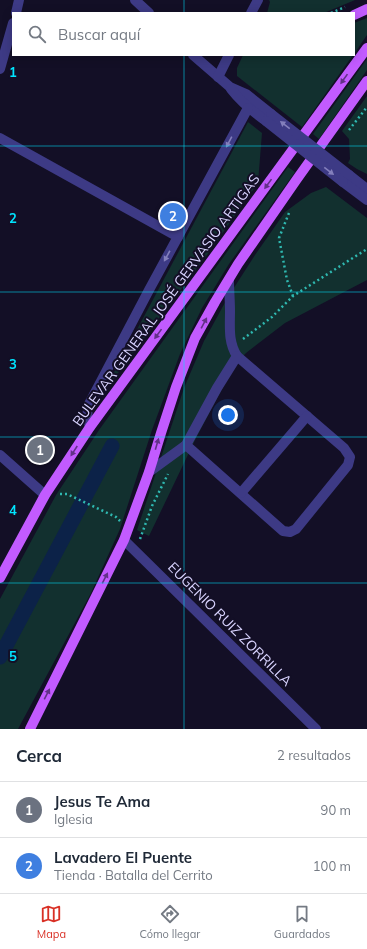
<!DOCTYPE html>
<html lang="es">
<meta charset="utf-8">
<style>
:root{--surface:#fff;--page:#f2f2f3;--text:#1f2937;--muted:#747a83;--line:#e0e1e3;--accent:#d93025}
body{margin:0;font-family:Mulish,sans-serif;background:var(--page);color:var(--text)}
.you{position:absolute;left:228px;top:415px;width:14px;height:14px;margin:-10px;border:3px solid #fff;border-radius:50%;background:#1a73e8;box-shadow:0 0 0 6px #1a73e833}
.badge{display:grid;place-items:center;width:26px;height:26px;border-radius:50%;background:var(--accent);color:#fff;font-size:13px;font-weight:700}
.pin{position:absolute;translate:-50% -50%;border:2px solid #fff;box-shadow:0 1px 4px #0006}
.list{margin:0;padding:0;list-style:none}
h2{display:flex;justify-content:space-between;align-items:center;height:52px;margin:0;padding:0 16px;font-size:17px}
h2 small{font-size:13px;font-weight:400;color:var(--muted)}
.list li{display:grid;grid-template-columns:26px 1fr auto;gap:12px;align-items:center;box-sizing:border-box;height:56px;padding:0 16px;border-top:1px solid var(--line)}
.list b{display:block;font-size:15px;white-space:nowrap}
.list p{margin:0;font-size:13px;white-space:nowrap;color:var(--muted)}
.list em{font-size:13px;font-style:normal;color:var(--muted)}
.icon{flex:none;width:22px;height:22px;fill:none;stroke:currentColor;stroke-width:2;stroke-linecap:round;stroke-linejoin:round}
.map{position:relative;flex:none;width:367px;height:729px;overflow:hidden}
.search{position:absolute;background:var(--surface);box-shadow:0 2px 10px #0003;left:12px;right:12px;top:12px;height:44px;display:flex;align-items:center;gap:10px;box-sizing:border-box;padding:0 14px;border-radius:0px;color:var(--muted);font-size:15px}
.sheet{height:164px;background:var(--surface)}
nav{display:flex;justify-content:space-around;align-items:center;box-sizing:border-box;height:56px;border-top:1px solid var(--line);background:var(--surface);font-size:11px;color:var(--muted)}
nav a{display:grid;justify-items:center;gap:2px}
nav .on{color:var(--accent)}
.map>svg:first-child{display:block}
</style>
<div class="map">
<svg width="367" height="729" viewBox="0 0 367 729">
<rect width="100%" height="100%" fill="#130f26"/>
<g fill="#12302f">
<polygon points="269,0 355,0 324,13 267,13 270,2"/>
<polygon points="367,18 367,35 354,54 354,23"/>
<polygon points="243,55 353,55 302,127 237,76 237,68"/>
<polygon points="367,59 367,70 319,139 313,134"/>
<polygon points="367,96 367,174 357,169 348,163 350,159 349,139 342,131"/>
<polygon points="248,122 262,133 258,183 207,255 103,393"/>
<polygon points="288,167 295,172 229,264 202,308 180,354 152,430 120,529 91,593 18,729 0,729 0,599 56,495 99,430"/>
<polygon points="326,187 367,218 367,280 285,323 246,353 236,363 196,438 149,536 137,530 184,388 204,341 228,297 255,255 285,212 311,193"/>
</g>
<g fill="none" stroke-linecap="round" stroke-linejoin="round">
<polyline stroke="#0c2248" stroke-width="15" points="0,657 112,446"/>
<g stroke="#2fb8b0" stroke-width="2.5" stroke-dasharray="2 3" stroke-linecap="butt">
<polyline points="331,13 345,7"/>
<polyline points="349,130 367,107"/>
<polyline points="289,213 279,238 287,280 293,296"/>
<polyline points="243,339 272,317 293,296 367,249"/>
<polyline points="60,494 67,494 116,517 120,521"/>
<polyline points="140,539 152,506 168,474"/>
</g>
<g stroke="#3d3a85" stroke-width="10">
<polyline points="135,0 149,13"/>
<polyline points="16,13 19,0"/>
<polyline points="251,13 258,0"/>
<polyline points="193,55 230,87 246,94 271,114"/>
<polyline points="0,69 13,23"/>
<polyline points="218,77 229,55"/>
<path d="M 231,89 C 241,102 252,111 266,121"/>
<polyline points="0,138 178,237"/>
<polyline points="349,175 367,189"/>
<polyline points="343,182 367,200"/>
<polyline points="90,427 87,416 89,404 149,290 248,108"/>
<path d="M 186,445 L 283,531 L 290,532 L 296,529 L 348,465 L 350,457 L 344,448 L 237,356 C 228,342 230,327 230,311 C 230,301 229,290 229,280"/>
<polyline points="0,455 45,495"/>
<polyline points="149,472 186,445 217,388 237,356"/>
<polyline points="241,493 307,416"/>
<polyline points="124,540 316,729"/>
</g>
<g stroke="#c25bff" stroke-width="10">
<polyline points="354,15 367,9"/>
<polyline points="0,578 45,495 90,427 367,48"/>
<polyline points="30,729 124,540 149,472 161,433 176,387 195,338 215,302 238,264 297,179 367,81"/>
</g>
<g stroke="#3d3a85" stroke-width="10">
<polyline points="271,114 349,175"/>
<polyline points="266,121 343,182"/>
</g>
</g>
<defs><path id="oneway-solid" d="M-6-.8H1V-3.2L6.5 0L1 3.2V.8H-6Z"/></defs>
<g fill="#623188">
<use href="#oneway-solid" transform="translate(344 79) rotate(125)"/>
<use href="#oneway-solid" transform="translate(268 184) rotate(126)"/>
<use href="#oneway-solid" transform="translate(204 323) rotate(-62)"/>
<use href="#oneway-solid" transform="translate(158 334) rotate(126)"/>
<use href="#oneway-solid" transform="translate(157 444) rotate(-74)"/>
<use href="#oneway-solid" transform="translate(74 451) rotate(123)"/>
<use href="#oneway-solid" transform="translate(105 578) rotate(-63)"/>
<use href="#oneway-solid" transform="translate(47 694) rotate(-63)"/>
</g>
<g fill="#837fbc">
<use href="#oneway-solid" transform="translate(285 125) rotate(-142)"/>
<use href="#oneway-solid" transform="translate(229 142) rotate(118)"/>
<use href="#oneway-solid" transform="translate(329 171) rotate(38)"/>
<use href="#oneway-solid" transform="translate(167 256) rotate(119)"/>
</g>
<path fill="none" stroke="#00e5ff" stroke-width="1" stroke-opacity="0.55" d="M 184,0 L 184,13M 184,55 L 184,729M 0,146 L 367,146M 0,292 L 367,292M 0,437 L 367,437M 0,583 L 367,583"/>
<g text-anchor="middle" stroke-width="4" stroke-linejoin="round" paint-order="stroke">
<g font-size="14" fill="#d9d4ff" stroke="#130f26">
<text transform="translate(166 300) rotate(-54)" y="5">BULEVAR GENERAL JOSÉ GERVASIO ARTIGAS</text>
<text transform="translate(230 624) rotate(45)" y="5">EUGENIO RUIZ ZORRILLA</text>
</g>
</g>
<g font-size="13" text-anchor="middle" font-weight="bold" fill="#00e5ff" stroke="#130f26" stroke-width="4" stroke-linejoin="round" paint-order="stroke">
<text x="13" y="77">1</text>
<text x="13" y="223">2</text>
<text x="13" y="369">3</text>
<text x="13" y="515">4</text>
<text x="13" y="661">5</text>
</g>
</svg>
<div class="you"></div>
<div class="pin badge" style="left:40px;top:450px;background:#6b7280">1</div>
<div class="pin badge" style="left:173px;top:216px;background:#3f7fe0">2</div>
<div class="search"><svg class="icon" aria-label="search" viewBox="0 0 24 24"><circle cx="10" cy="10" r="6"/><path d="M15 15l6 6"/></svg>Buscar aquí</div>
</div>
<section class="sheet">
<h2>Cerca<small>2 resultados</small></h2>
<ul class="list">
<li><span class="badge" style="background:#6b7280">1</span><div><b>Jesus Te Ama</b><p>Iglesia</p></div><em>90 m</em></li>
<li><span class="badge" style="background:#3f7fe0">2</span><div><b>Lavadero El Puente</b><p>Tienda · Batalla del Cerrito</p></div><em>100 m</em></li>
</ul>
</section>
<nav>
<a class="on"><svg class="icon" aria-label="map" viewBox="0 0 24 24"><path d="M3 6l6-2 6 2 6-2v14l-6 2-6-2-6 2zM9 4v14M15 6v14"/></svg>Mapa</a>
<a><svg class="icon" aria-label="directions" viewBox="0 0 24 24"><path d="M12 3l9 9-9 9-9-9zM9 14v-3h6M13 9l2 2-2 2"/></svg>Cómo llegar</a>
<a><svg class="icon" aria-label="saved" viewBox="0 0 24 24"><path d="M7 4h10v16l-5-4-5 4z"/></svg>Guardados</a>
</nav>
